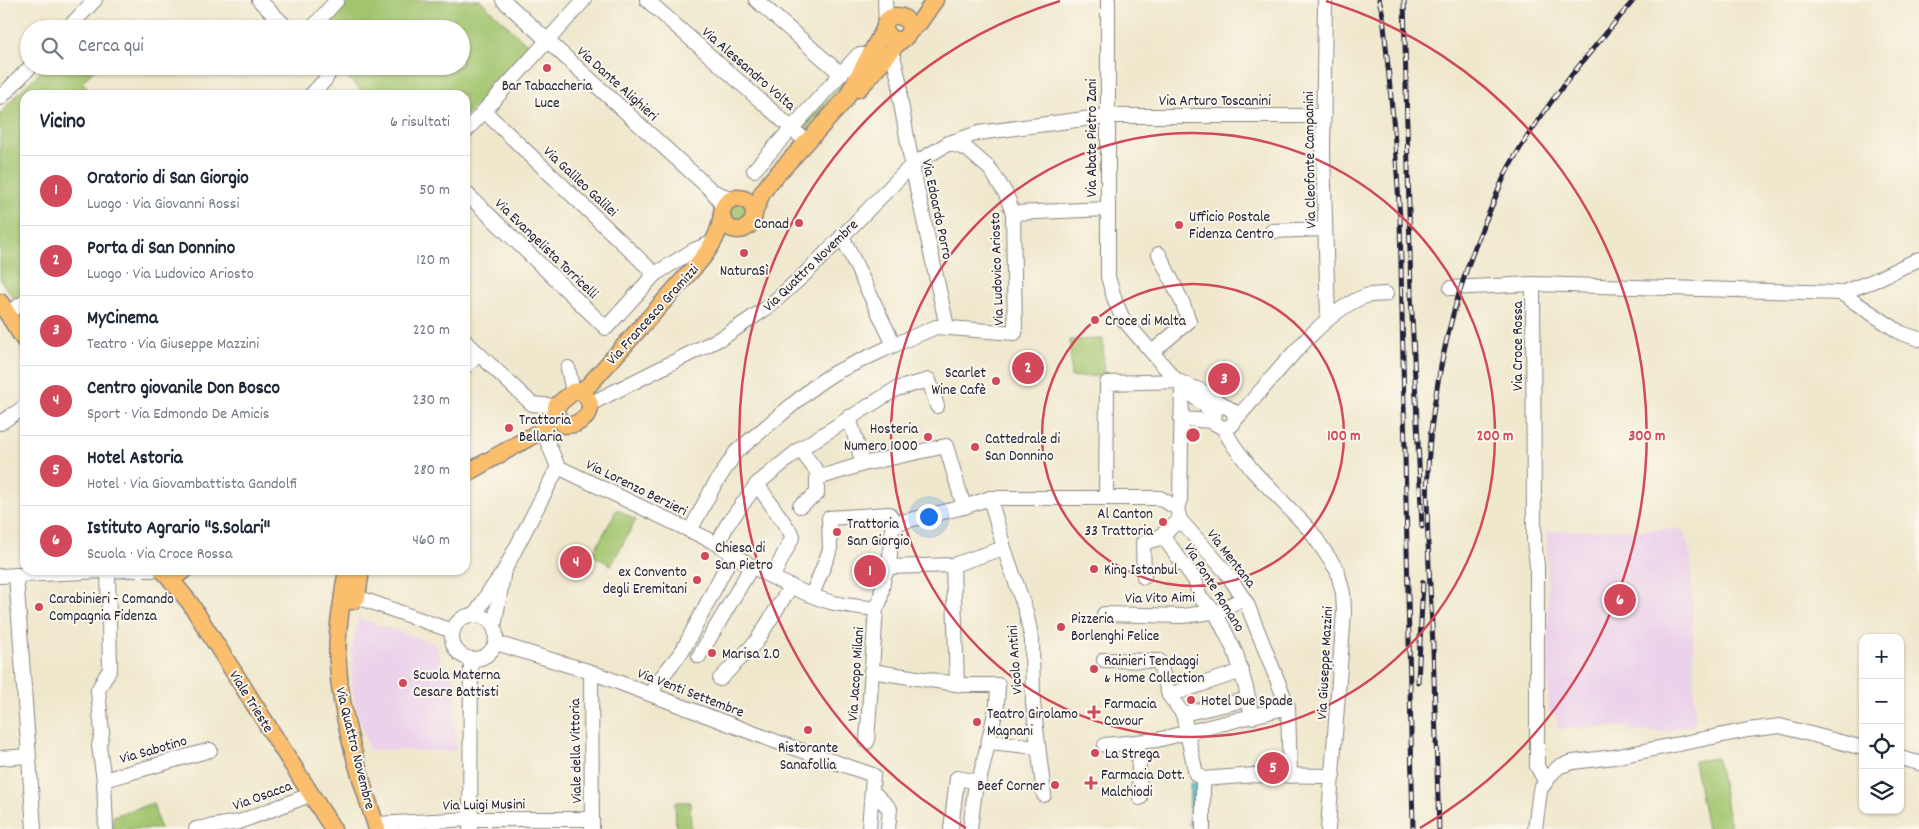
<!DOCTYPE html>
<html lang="it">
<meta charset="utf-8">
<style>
:root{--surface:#fff;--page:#f2f2f3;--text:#1f2937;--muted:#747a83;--line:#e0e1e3;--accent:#d1495b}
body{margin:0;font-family:Dekko,sans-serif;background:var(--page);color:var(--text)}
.controls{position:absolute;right:15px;bottom:15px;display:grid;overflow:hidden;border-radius:10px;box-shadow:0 1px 4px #0004}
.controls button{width:45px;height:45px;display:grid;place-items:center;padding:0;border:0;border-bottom:1px solid var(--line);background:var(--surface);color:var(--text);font:25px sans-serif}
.you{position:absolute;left:928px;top:516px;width:18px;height:18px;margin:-12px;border:4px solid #fff;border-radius:50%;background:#1a73e8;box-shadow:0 0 0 8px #1a73e833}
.badge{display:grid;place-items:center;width:32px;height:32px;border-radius:50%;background:var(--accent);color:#fff;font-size:16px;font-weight:700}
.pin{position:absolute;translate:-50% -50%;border:2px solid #fff;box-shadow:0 1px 5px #0006}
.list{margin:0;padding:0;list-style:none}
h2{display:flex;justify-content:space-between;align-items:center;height:65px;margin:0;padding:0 20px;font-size:21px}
h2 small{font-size:16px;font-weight:400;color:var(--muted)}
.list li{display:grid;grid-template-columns:32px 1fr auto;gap:15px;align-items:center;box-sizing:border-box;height:70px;padding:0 20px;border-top:1px solid var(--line)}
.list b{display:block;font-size:19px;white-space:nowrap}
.list p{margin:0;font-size:16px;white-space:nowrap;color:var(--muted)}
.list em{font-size:16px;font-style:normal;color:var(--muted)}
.icon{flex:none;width:28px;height:28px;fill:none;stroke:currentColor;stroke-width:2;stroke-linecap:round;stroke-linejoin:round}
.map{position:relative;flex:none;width:1919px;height:829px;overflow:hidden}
.search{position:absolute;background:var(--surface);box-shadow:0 1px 4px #0004;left:20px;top:20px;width:450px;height:55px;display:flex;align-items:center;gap:12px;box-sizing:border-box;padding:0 18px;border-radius:28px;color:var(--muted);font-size:19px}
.panel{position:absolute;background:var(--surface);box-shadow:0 1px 4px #0004;left:20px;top:90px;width:450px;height:485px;border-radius:15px}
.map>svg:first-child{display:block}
</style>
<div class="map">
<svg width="1919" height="829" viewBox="0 0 1919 829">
<rect width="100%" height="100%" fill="#fbf7ec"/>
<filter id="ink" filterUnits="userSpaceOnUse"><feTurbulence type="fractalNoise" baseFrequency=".02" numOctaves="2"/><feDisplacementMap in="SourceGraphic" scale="10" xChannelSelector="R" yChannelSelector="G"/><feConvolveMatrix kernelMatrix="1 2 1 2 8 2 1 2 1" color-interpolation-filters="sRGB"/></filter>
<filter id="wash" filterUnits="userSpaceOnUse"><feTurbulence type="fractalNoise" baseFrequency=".0096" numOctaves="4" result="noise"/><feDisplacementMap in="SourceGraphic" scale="20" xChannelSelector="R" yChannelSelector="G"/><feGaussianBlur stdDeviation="1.12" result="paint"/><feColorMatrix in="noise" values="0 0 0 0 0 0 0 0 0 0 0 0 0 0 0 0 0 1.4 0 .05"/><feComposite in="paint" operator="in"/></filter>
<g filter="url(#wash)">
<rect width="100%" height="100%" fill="#f0e8cd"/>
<g fill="#ecd1ea">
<polygon points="1682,529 1691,555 1695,724 1664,732 1628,731 1628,726 1558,729 1555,714 1549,713 1547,531"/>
<polygon points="359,618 435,644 446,672 454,679 455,751 369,750 355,706 352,688 352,648"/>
</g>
<g fill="#a3c56e" stroke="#627454">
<polygon points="351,0 480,0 530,47 465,117 465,95 366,95 335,66 461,66 461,29 324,29"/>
<polygon points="47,66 99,66 82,82 95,95 25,95 25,292 14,299 0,279 0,114 18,93"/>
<polygon points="852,72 847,83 806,128 803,127"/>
<circle cx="738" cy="213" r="10"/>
<polygon points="1103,339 1104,376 1071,377 1070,340"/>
<polygon points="617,509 636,520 611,565 592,555"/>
<polygon points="1717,758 1731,829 1707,829 1694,761"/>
<polygon points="675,802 690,802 691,829 676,829"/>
<polygon points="153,803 160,829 113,829 113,816"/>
</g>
<polygon fill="#4cb9c7" stroke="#376e81" points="1190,783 1200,783 1198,826 1189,825"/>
</g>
<g filter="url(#ink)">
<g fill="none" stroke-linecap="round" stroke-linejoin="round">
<g stroke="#898584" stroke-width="16">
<g id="minor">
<polyline points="259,0 288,29"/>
<polyline points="503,0 711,190 719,200 723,210"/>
<polyline points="647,0 807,142"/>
<polyline points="756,0 841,74"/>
<polyline points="885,0 886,23"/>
<polyline points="1108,0 1108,277 1115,301 1123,319 1182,387 1214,413"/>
<polyline points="1325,0 1323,152 1328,319"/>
<polyline points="67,29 95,0"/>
<polyline points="311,29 337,0"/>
<polyline points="892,51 900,85 900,98 912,165 947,327"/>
<polyline points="311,95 325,80 329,73 326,66"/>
<polyline points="0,98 31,66"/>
<polyline points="484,111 655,274"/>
<polyline points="465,132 584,0"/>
<polyline points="754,170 858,55 870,55"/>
<polyline points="712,191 732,199"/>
<polyline points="465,192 606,328 655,274 694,250 714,242"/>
<polyline points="1013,213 1108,209"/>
<polyline points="1272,231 1325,229"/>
<polyline points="842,236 894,345"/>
<polyline points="1451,288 1533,284"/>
<polyline points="1841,293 1901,333 1919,339"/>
<polyline points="7,313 25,302"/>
<polyline points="465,341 532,404 556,406"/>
<polyline points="1152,352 1189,321 1183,304 1159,254"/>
<polyline points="465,367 479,354"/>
<polyline points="568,368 573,392"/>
<polyline points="1182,387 1180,499 1177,508 1180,520 1226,572 1247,604 1288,707 1290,776"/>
<polyline points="590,404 725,336 768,307 807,272 912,165 949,143 978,133 1107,116 1324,116"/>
<polyline points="1225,406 1218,407 1215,411 1214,423 1223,428 1234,446 1253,471 1310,530 1337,570 1343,593 1344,612 1328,829"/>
<polyline points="849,417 863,464"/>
<polyline points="1181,419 1213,421"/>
<path d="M 1235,420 C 1268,385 1322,310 1366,296 C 1372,294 1380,295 1386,294"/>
<polyline points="0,423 25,407"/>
<path d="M 544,434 L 558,467 L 718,544 C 744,564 802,595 834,603 C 848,606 862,607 876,609"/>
<polyline points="800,449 821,477"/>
<polyline points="821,477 863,464 946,446 964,507"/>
<polyline points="757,484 793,536 773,576"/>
<polyline points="990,498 1004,548 1026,612 1032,640 1033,703 1044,795"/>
<polyline points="1106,498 1107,383 1178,381 1206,393 1233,411 1235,417 1233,424 1229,427 1223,428"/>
<polyline points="800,506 817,494 817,478 821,477"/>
<polyline points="690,531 712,489 736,452 816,385 834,373 894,345 936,327 1015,333 1013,213 1006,194 990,169 967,149 949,143"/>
<polyline points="1162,535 1195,580 1200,598 1215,611 1236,654 1246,688 1252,717"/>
<polyline points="718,544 727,525 757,484 800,449 896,389 929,380 937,406"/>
<polyline points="953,565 957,684"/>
<polyline points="889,567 953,565 1004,548"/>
<polyline points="132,570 152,570"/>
<polyline points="16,575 34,829"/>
<polyline points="0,576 126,570"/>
<polyline points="1144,577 1143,543 1157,539 1180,520"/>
<polyline points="812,595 830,550 829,518 889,514 897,525"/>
<polyline points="357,597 452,631"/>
<polyline points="1104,614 1183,616 1220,611 1243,598"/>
<circle cx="474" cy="637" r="22"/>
<polyline points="475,615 489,592 503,573 558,467"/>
<polyline points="494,627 503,576"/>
<polyline points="496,643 591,672 777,742 873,775 869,829"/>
<polyline points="699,656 752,566"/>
<polyline points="1104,660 1159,661 1169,695 1183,714 1196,774 1203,779"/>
<polyline points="871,671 963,685 998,685 997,705 979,782 957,778 951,829"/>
<polyline points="591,672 592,829"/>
<polyline points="720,679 756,642 791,586"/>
<polyline points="652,694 656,684 683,650 732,555"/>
<polyline points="1169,695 1242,671"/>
<polyline points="1183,714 1249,699"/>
<polyline points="867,742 876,609 880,601 884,576 889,567 892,529 901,522 964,507 990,498 1160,498 1177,508"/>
<polyline points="990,742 1037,747"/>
<polyline points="1138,742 1140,798"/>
<polyline points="1105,745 1157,740 1288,707"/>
<polyline points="0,758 28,756"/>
<polyline points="1900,758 1919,763"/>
<polyline points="1203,779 1255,775 1333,776"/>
<polyline points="104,780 210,750"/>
<polyline points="1545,781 1537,766 1537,565 1534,542 1533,284 1841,293 1873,281 1919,259"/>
<polyline points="873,792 890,809 888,829"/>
<polyline points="376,824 471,819 592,819"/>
<polyline points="106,829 104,780 99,746 102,733 98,690 110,669 108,571"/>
<polyline points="196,829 239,822 310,795"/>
<polyline points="470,829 471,660"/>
<polyline points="970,829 976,782"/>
<polyline points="1203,829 1203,779"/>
<polyline points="1535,829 1540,790 1553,772 1560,766 1573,762 1614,757 1748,730 1780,726 1863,748"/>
</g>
</g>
<g stroke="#898584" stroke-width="19">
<g id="major">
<polyline points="909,32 919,23 935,0"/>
<polyline points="874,70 868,67 866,62 885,28"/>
<path d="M 858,89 C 873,75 883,59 896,45 C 901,40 908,37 909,31 C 913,15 888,10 885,25 C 883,36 893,42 902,39"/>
<circle cx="738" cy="214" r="16"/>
<polyline points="754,213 762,193 770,182 837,109 845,100 866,62"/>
<polyline points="0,302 25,341"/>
<path d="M 581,391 C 594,402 593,415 577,423 C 574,425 569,424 565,425 L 556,416 L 556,406 L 573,392 L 581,391 L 589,385 L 700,261 C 712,246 720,233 722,214"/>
<polyline points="465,474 539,432 556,416"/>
<path d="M 162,570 C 168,577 177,577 184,570"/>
<path d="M 346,570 C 347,581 341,589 344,600 L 353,601 L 357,597 L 361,570"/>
<polyline points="167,575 190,603 333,829"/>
<path d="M 343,596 C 339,618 336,642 338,665 C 341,720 360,776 377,829"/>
</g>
</g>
<use href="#minor" stroke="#fff" stroke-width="14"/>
<use href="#major" stroke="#fabe6d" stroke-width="16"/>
<g stroke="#22223b" stroke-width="5">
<g id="rail">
<polyline points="1379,0 1383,15 1394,129 1400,218 1413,829"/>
<polyline points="1404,0 1411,294 1422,527"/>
<polyline points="1418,682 1423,582"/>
<path d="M 1439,829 C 1437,768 1435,708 1433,647 C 1430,575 1423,501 1431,430 C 1440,352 1459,279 1491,208 C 1497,194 1502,180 1509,167 C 1543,106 1589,53 1634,0"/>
</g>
</g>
<use href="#rail" stroke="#fbf7ec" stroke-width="3" stroke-dasharray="9" stroke-linecap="butt"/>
</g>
</g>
<g fill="none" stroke="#d1495b" stroke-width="2.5">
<circle cx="1193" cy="435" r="151"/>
<circle cx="1193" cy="435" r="302"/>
<path d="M966 828A454 454 0 0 1 1060 1M1326 1A454 454 0 0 1 1420 828"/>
</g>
<g fill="#d1495b" stroke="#fbf7ec" stroke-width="2">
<circle cx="547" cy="68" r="5"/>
<circle cx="799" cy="223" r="5"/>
<circle cx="1179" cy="225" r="5"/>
<circle cx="744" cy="253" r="5"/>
<circle cx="1095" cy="320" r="5"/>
<circle cx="996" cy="381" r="5"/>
<circle cx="509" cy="428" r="5"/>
<circle cx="928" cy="437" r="5"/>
<circle cx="975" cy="447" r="5"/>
<circle cx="1163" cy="522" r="5"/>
<circle cx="837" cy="532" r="5"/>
<circle cx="705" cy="556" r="5"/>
<circle cx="1094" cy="569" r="5"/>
<circle cx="697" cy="580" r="5"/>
<circle cx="39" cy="607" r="5"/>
<circle cx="1061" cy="627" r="5"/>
<circle cx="712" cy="653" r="5"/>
<circle cx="1094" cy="669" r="5"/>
<circle cx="403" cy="683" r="5"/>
<circle cx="1191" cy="700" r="5"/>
<path d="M1091.5 704.5h5v5h5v5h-5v5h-5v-5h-5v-5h5z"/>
<circle cx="977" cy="722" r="5"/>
<circle cx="808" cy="730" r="5"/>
<circle cx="1095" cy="753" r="5"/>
<path d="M1088.5 775.5h5v5h5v5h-5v5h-5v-5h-5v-5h5z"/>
<circle cx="1055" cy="785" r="5"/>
</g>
<g text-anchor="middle" stroke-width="4" stroke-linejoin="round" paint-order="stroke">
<g font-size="15" fill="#22223b" stroke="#fbf7ec">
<text transform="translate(749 68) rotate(41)" y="5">Via Alessandro Volta</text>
<text transform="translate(618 83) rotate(42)" y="5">Via Dante Alighieri</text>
<text x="1215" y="105">Via Arturo Toscanini</text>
<text transform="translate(1091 138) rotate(-90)" y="5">Via Abate Pietro Zani</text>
<text transform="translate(1309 160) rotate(-91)" y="5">Via Cleofonte Campanini</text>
<text transform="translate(581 181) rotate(43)" y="5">Via Galileo Galilei</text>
<text transform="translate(938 209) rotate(78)" y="5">Via Edoardo Porro</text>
<text transform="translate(547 248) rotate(44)" y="5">Via Evangelista Torricelli</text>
<text transform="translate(810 265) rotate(-44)" y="5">Via Quattro Novembre</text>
<text transform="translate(996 269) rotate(-92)" y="5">Via Ludovico Ariosto</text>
<text transform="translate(652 314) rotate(-48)" y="5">Via Francesco Gramizzi</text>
<text transform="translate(1517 346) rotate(-90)" y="5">Via Croce Rossa</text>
<text transform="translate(637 487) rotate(26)" y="5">Via Lorenzo Berzieri</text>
<text transform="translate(1232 558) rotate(52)" y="5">Via Mentana</text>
<text transform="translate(1215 587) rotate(58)" y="5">Via Ponte Romano</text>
<text transform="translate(1160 597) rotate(-1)" y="5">Via Vito Aimi</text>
<text transform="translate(1014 660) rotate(-94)" y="5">Vicolo Antini</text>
<text transform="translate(1324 663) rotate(-87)" y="5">Via Giuseppe Mazzini</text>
<text transform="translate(855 674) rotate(-86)" y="5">Via Jacopo Milani</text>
<text transform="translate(691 692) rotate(21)" y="5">Via Venti Settembre</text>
<text transform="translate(252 701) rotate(58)" y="5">Viale Trieste</text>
<text transform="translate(356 748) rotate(76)" y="5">Via Quattro Novembre</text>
<text transform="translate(153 749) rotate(-16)" y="5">Via Sabotino</text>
<text transform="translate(575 751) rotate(-91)" y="5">Viale della Vittoria</text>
<text transform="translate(262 795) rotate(-20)" y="5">Via Osacca</text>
<text transform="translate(484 804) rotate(-1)" y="5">Via Luigi Musini</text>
</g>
<g font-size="15" fill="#22223b" stroke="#fbf7ec" text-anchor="start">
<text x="547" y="90" text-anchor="middle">Bar Tabaccheria<tspan x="547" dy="17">Luce</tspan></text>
<text x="1189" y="221">Ufficio Postale<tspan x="1189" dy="17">Fidenza Centro</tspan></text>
<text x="789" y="228" text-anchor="end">Conad</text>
<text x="744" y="275" text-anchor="middle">NaturaSì</text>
<text x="1105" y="325">Croce di Malta</text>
<text x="986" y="377" text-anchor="end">Scarlet<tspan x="986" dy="17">Wine Cafè</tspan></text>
<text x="519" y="424">Trattoria<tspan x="519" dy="17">Bellaria</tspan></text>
<text x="918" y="433" text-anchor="end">Hosteria<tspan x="918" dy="17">Numero 1000</tspan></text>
<text x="985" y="443">Cattedrale di<tspan x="985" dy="17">San Donnino</tspan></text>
<text x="1153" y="518" text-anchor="end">Al Canton<tspan x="1153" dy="17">33 Trattoria</tspan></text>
<text x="847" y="528">Trattoria<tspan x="847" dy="17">San Giorgio</tspan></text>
<text x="715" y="552">Chiesa di<tspan x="715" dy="17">San Pietro</tspan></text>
<text x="1104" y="574">King Istanbul</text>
<text x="687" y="576" text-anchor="end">ex Convento<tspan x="687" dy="17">degli Eremitani</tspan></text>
<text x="49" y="603">Carabinieri - Comando<tspan x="49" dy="17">Compagnia Fidenza</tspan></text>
<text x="1071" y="623">Pizzeria<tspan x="1071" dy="17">Borlenghi Felice</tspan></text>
<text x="722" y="658">Marisa 2.0</text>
<text x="1104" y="665">Rainieri Tendaggi<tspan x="1104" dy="17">&amp; Home Collection</tspan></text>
<text x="413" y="679">Scuola Materna<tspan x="413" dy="17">Cesare Battisti</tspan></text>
<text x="1201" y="705">Hotel Due Spade</text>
<text x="1104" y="708">Farmacia<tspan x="1104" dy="17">Cavour</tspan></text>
<text x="987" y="718">Teatro Girolamo<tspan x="987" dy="17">Magnani</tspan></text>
<text x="808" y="752" text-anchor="middle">Ristorante<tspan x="808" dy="17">Sanafollia</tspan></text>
<text x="1105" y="758">La Strega</text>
<text x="1101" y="779">Farmacia Dott.<tspan x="1101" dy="17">Malchiodi</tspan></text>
<text x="1045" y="790" text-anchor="end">Beef Corner</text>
</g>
</g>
<circle cx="1193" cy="435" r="8" fill="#d1495b" stroke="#fbf7ec" stroke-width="2.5"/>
<g font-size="15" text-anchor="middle" font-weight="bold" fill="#d1495b" stroke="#fbf7ec" stroke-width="4" stroke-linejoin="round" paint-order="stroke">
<text x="1344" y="440">100 m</text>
<text x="1495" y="440">200 m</text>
<text x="1647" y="440">300 m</text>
</g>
</svg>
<div class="controls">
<button>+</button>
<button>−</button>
<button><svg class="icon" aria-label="locate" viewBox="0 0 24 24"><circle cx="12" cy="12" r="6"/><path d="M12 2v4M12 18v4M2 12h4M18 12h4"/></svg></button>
<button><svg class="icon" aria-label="layers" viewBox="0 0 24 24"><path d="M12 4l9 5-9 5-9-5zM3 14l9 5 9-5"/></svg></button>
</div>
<div class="you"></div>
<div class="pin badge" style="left:870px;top:571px">1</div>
<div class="pin badge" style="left:1028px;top:368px">2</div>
<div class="pin badge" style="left:1224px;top:379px">3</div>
<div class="pin badge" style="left:576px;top:562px">4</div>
<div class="pin badge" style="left:1273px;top:768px">5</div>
<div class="pin badge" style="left:1620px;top:600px">6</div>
<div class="search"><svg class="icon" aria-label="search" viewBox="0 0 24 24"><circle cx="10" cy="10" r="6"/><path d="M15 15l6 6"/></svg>Cerca qui</div>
<section class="panel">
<h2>Vicino<small>6 risultati</small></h2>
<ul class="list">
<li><span class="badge">1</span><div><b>Oratorio di San Giorgio</b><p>Luogo · Via Giovanni Rossi</p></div><em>50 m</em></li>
<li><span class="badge">2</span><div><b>Porta di San Donnino</b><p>Luogo · Via Ludovico Ariosto</p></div><em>120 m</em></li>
<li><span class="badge">3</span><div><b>MyCinema</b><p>Teatro · Via Giuseppe Mazzini</p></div><em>220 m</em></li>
<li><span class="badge">4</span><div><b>Centro giovanile Don Bosco</b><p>Sport · Via Edmondo De Amicis</p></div><em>230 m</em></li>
<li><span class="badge">5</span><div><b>Hotel Astoria</b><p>Hotel · Via Giovambattista Gandolfi</p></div><em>280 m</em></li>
<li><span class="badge">6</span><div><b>Istituto Agrario &quot;S.Solari&quot;</b><p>Scuola · Via Croce Rossa</p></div><em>460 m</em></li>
</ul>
</section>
</div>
